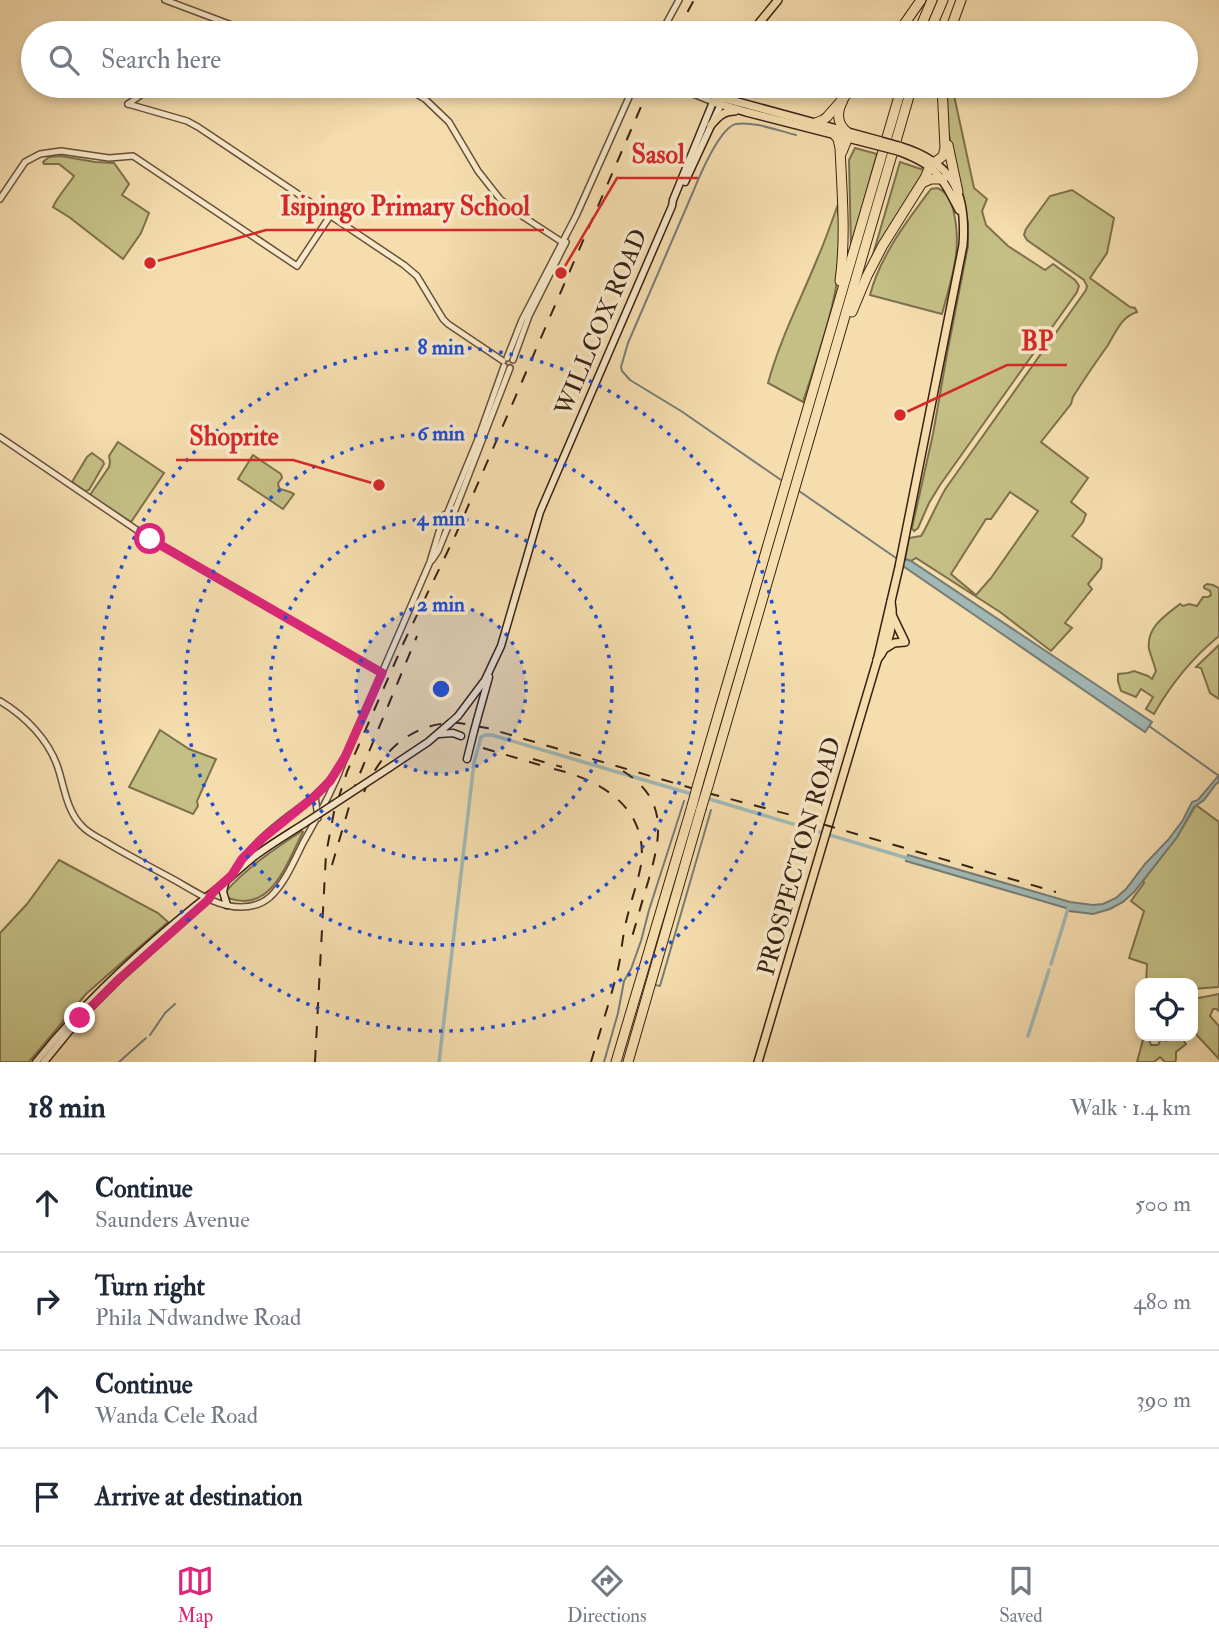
<!DOCTYPE html>
<meta charset="utf-8">
<style>
:root{--surface:#fff;--page:#f6f6f7;--text:#1f2937;--muted:#747a83;--line:#e0e1e3;--accent:#db2777}
body{margin:0;font-family:"IM FELL Double Pica",serif;background:var(--page);color:var(--text)}
.controls{position:absolute;right:21px;bottom:21px;display:grid;overflow:hidden;border-radius:14px;box-shadow:0 4px 10px #0003}
.controls button{width:63px;height:63px;display:grid;place-items:center;padding:0;border:0;border-bottom:2px solid var(--line);background:var(--surface);color:var(--text);font:35px sans-serif}
.stop{position:absolute;width:21px;height:21px;margin:-16px;border:5px solid #db2777;border-radius:50%;background:#fff}
.stop.end{background:#db2777;border-color:#fff;box-shadow:0 2px 7px #0008}
.list{margin:0;padding:0;list-style:none}
h2{display:flex;justify-content:space-between;align-items:center;height:91px;margin:0;padding:0 28px;font-size:30px}
h2 small{font-size:23px;font-weight:400;color:var(--muted)}
.list li{display:grid;grid-template-columns:46px 1fr auto;gap:21px;align-items:center;box-sizing:border-box;height:98px;padding:0 28px;border-top:2px solid var(--line)}
.list b{display:block;font-size:26px;white-space:nowrap}
.list p{margin:0;font-size:23px;white-space:nowrap;color:var(--muted)}
.list em{font-size:23px;font-style:normal;color:var(--muted)}
.icon{flex:none;width:38px;height:38px;fill:none;stroke:currentColor;stroke-width:2;stroke-linecap:round;stroke-linejoin:round}
.map{position:relative;flex:none;width:1219px;height:1062px;overflow:hidden}
.search{position:absolute;background:var(--surface);box-shadow:0 4px 10px #0003;left:21px;right:21px;top:21px;height:77px;display:flex;align-items:center;gap:18px;box-sizing:border-box;padding:0 24px;border-radius:38px;color:var(--muted);font-size:26px}
.sheet{height:483px;background:var(--surface)}
nav{display:flex;justify-content:space-around;align-items:center;box-sizing:border-box;height:98px;border-top:2px solid var(--line);background:var(--surface);font-size:19px;color:var(--muted)}
nav a{display:grid;justify-items:center;gap:4px}
nav .on{color:var(--accent)}
.map>svg:first-child{display:block}
</style>
<div class="map">
<svg width="1219" height="1062" viewBox="0 0 1219 1062">
<rect width="100%" height="100%" fill="#f5ddae"/>
<filter id="stains"><feTurbulence type="fractalNoise" baseFrequency=".00286" numOctaves="4"/><feColorMatrix values="0 0 0 0 .2 0 0 0 0 .09 0 0 0 0 .02 0 0 0 .5 -.17"/></filter>
<radialGradient id="worn" r=".72"><stop offset=".6" stop-color="#630" stop-opacity="0"/><stop offset="1" stop-color="#630" stop-opacity=".3"/></radialGradient>
<g fill="#c4bf85" stroke="#7e704c" stroke-width="2" fill-rule="evenodd">
<polygon points="946,86 952,86 974,188 987,199 982,211 986,225 1008,246 1045,270 1053,264 1075,280 1079,286 1077,292 940,485 929,503 918,528 914,531 912,528 933,434 947,354 968,246 968,223 951,146 947,122"/>
<polygon points="855,148 877,154 851,248 849,160"/>
<path d="M 61,156 L 95,162 L 114,163 L 129,184 L 122,195 L 149,213 L 141,233 L 123,259 L 69,217 L 53,207 C 56,199 68,185 74,176 L 59,164 L 44,164 L 43,162 L 49,157 Z"/>
<polygon points="900,162 924,170 925,178 869,268"/>
<path d="M 937,188 C 947,192 950,199 953,209 C 963,248 952,276 942,314 L 870,295 C 880,256 907,221 931,189 Z"/>
<path d="M 1072,190 L 1114,218 L 1107,253 L 1090,278 L 1130,307 L 1135,308 L 1137,312 C 1121,317 1116,332 1108,345 C 1096,362 1084,379 1073,397 L 1071,404 L 1041,442 L 1088,478 L 1071,502 L 1086,514 L 1083,522 L 1072,536 L 1102,559 L 1101,568 L 1088,584 L 1092,589 L 1065,623 L 1072,628 L 1051,651 L 1000,612 L 916,558 L 911,561 L 905,559 L 909,538 C 910,538 920,536 921,536 C 924,533 941,495 946,488 L 1086,290 L 1087,286 L 1084,280 L 1027,240 L 1024,235 L 1026,229 L 1050,196 ZM 1010,492 L 1038,511 L 991,578 L 976,595 L 951,574 L 986,519 L 991,519 Z"/>
<path d="M 837,207 C 839,216 840,225 841,234 C 842,291 820,348 803,402 L 768,383 C 780,339 801,299 818,257 C 825,241 831,224 837,207 Z"/>
<polygon points="118,442 164,473 131,522 90,495 109,467 110,462 109,456"/>
<polygon points="92,453 103,461 104,464 89,490 85,491 72,482 87,457"/>
<path d="M 253,455 L 281,474 L 282,478 L 278,483 L 279,488 C 283,491 289,490 294,494 L 283,509 L 238,479 Z"/>
<path d="M 1207,584 L 1213,585 L 1219,588 L 1219,636 C 1192,658 1171,684 1154,714 L 1146,709 L 1153,697 L 1141,689 L 1136,697 L 1121,691 L 1118,681 L 1118,674 L 1128,673 L 1134,671 L 1148,676 L 1152,679 L 1156,671 C 1154,664 1151,656 1149,649 C 1146,627 1166,615 1180,604 L 1183,606 L 1189,604 L 1197,606 L 1203,597 L 1208,597 L 1211,595 L 1210,591 L 1204,588 L 1204,586 Z"/>
<polygon points="1219,645 1219,699 1210,693 1201,668 1196,667"/>
<polygon points="160,730 189,749 216,759 197,801 198,806 193,814 129,787"/>
<polygon points="1196,805 1219,822 1219,987 1193,989 1193,983 1146,983 1147,964 1129,958 1144,911 1131,901 1144,883 1143,881 1177,837"/>
<path d="M 302,831 L 303,832 C 287,862 272,914 228,898 L 226,891 C 248,867 274,849 302,831 Z"/>
<polygon points="59,860 158,913 168,922 86,994 29,1062 0,1062 0,933 27,904"/>
<polygon points="1219,994 1219,1011 1216,1009 1213,1009 1210,1016 1219,1026 1219,1059 1193,1031 1193,999"/>
<polygon points="1144,1036 1148,1036 1151,1045 1158,1045 1161,1039 1166,1041 1174,1036 1184,1036 1182,1038 1186,1044 1176,1052 1176,1059 1175,1062 1165,1062 1160,1057 1154,1062 1137,1062"/>
</g>
<g fill="#a1b9b6" stroke="#777c75" stroke-width="2">
<polygon points="905,559 911,561 1152,722 1145,732 903,566"/>
<polygon points="1219,775 1219,782 1216,784 1204,800 1194,807 1177,837 1134,892 1123,902 1110,909 1093,914 1069,911 1066,908 906,861 908,855 1070,902 1093,905 1103,904 1116,898 1126,889 1145,864 1168,840 1183,820 1192,802 1198,800"/>
</g>
<g fill="none" stroke-linecap="round" stroke-linejoin="round">
<g stroke="#777c75" stroke-width="2">
<path d="M 781,480 L 681,411 L 630,380 L 622,371 L 621,367 L 628,343 L 693,192 C 699,177 720,127 736,124 C 754,121 779,131 796,135"/>
<polyline points="799,491 896,558"/>
<polyline points="1149,726 1219,776"/>
<polyline points="655,985 660,986 711,810"/>
<polyline points="150,1035 165,1013 175,1004"/>
<polyline points="119,1062 146,1038"/>
<polyline points="604,1062 618,1013 624,981 631,969 641,941 649,910 684,801"/>
</g>
<g stroke="#a1b9b6" stroke-width="3.5">
<polyline points="706,798 910,859"/>
<polyline points="1051,964 1068,909"/>
<polyline points="1028,1036 1049,970"/>
<polyline points="439,1062 474,763 481,737 485,735 492,735 695,795"/>
</g>
<g stroke="#68503a" stroke-width="8">
<g id="tertiary">
<polyline points="165,0 253,33"/>
<polyline points="661,33 679,0"/>
<polyline points="363,86 408,89 425,99 449,122 478,171 500,199 516,212 565,244"/>
<polyline points="673,86 713,102"/>
<polyline points="688,86 716,96"/>
<polyline points="128,104 187,121 198,127 404,265 417,276 443,319 448,324 503,361"/>
<polyline points="128,104 154,86"/>
<polyline points="0,199 25,162 40,154 61,151 109,158 133,156 297,266 330,216"/>
<polyline points="507,358 522,320 576,216 634,86"/>
<polyline points="513,360 529,316 566,242"/>
<polyline points="0,437 150,539 382,673"/>
<circle cx="447" cy="519" r="5"/>
<polyline points="447,514 478,439 504,366"/>
<polyline points="452,518 510,368"/>
<polyline points="432,560 438,551 449,524"/>
<path d="M 0,701 C 25,716 49,740 58,768 C 64,786 67,812 82,826 C 87,832 97,837 104,841 C 125,854 147,865 169,877 C 192,889 214,907 241,907 C 252,907 262,904 270,897 C 285,883 294,861 303,843 C 319,814 334,789 345,757"/>
<polyline points="345,758 430,562 442,522"/>
<polyline points="315,796 318,818"/>
<path d="M 234,872 C 247,849 270,830 291,814 C 309,801 326,788 338,769"/>
</g>
</g>
<g stroke="#392113" stroke-width="9">
<g id="secondary">
<polyline points="685,182 721,104"/>
<polyline points="458,716 485,680 501,646 540,512 672,206 673,200 713,102"/>
<polyline points="477,720 489,677"/>
<polyline points="439,734 453,733 461,736"/>
<polyline points="467,759 474,731"/>
<polyline points="389,768 428,742 449,724"/>
<polyline points="225,883 223,892 227,905"/>
<path d="M 36,1062 C 88,997 149,942 214,891 C 228,880 241,867 255,856 C 271,844 288,834 305,823"/>
<polyline points="44,1062 80,1018 119,979 184,920"/>
</g>
</g>
<g stroke="#392113" stroke-width="10">
<g id="primary">
<polyline points="751,33 778,0"/>
<polyline points="722,86 713,102 746,112 879,146"/>
<polyline points="716,96 881,141"/>
<polyline points="722,101 729,86"/>
<path d="M 711,125 C 718,117 723,111 735,111"/>
<path d="M 898,151 C 936,165 941,175 959,210"/>
<polyline points="886,648 894,643 905,642 893,617"/>
<path d="M 877,660 C 889,646 895,621 891,602"/>
<path d="M 758,1062 L 877,661 L 899,567 L 963,245 C 967,191 952,162 899,146"/>
</g>
</g>
<g stroke="#392113" stroke-width="11">
<g id="motorway">
<polyline points="898,33 921,0"/>
<polyline points="918,33 932,0"/>
<polyline points="929,33 943,0"/>
<polyline points="949,33 961,0"/>
<polyline points="813,124 823,120 827,117 854,86"/>
<path d="M 834,134 L 838,139 L 840,148 C 842,193 846,237 840,281"/>
<polyline points="948,145 958,192"/>
<path d="M 842,152 L 848,137 L 847,132 C 836,123 837,111 843,100"/>
<polyline points="922,183 931,179 943,179"/>
<polyline points="852,312 867,276 883,245 925,178 930,166 943,156 945,148 942,86"/>
<polyline points="698,784 902,86"/>
<polyline points="708,786 912,86"/>
<polyline points="616,1062 692,806"/>
<polyline points="628,1062 701,809"/>
</g>
</g>
<use href="#tertiary" stroke="#f8e9ca" stroke-width="5"/>
<use href="#secondary" stroke="#f8e9ca" stroke-width="6"/>
<use href="#primary" stroke="#f5ddae" stroke-width="7"/>
<use href="#motorway" stroke="#f5ddae" stroke-width="9"/>
<g stroke="#392113" stroke-width="2" stroke-dasharray="12 12" stroke-linecap="butt">
<polyline points="676,33 694,0"/>
<polyline points="433,613 439,595"/>
<polyline points="483,748 540,765"/>
<polyline points="533,759 562,767"/>
<path d="M 554,769 C 601,780 649,808 641,865 C 637,886 629,906 625,927 C 622,941 621,956 618,969 C 610,1001 600,1031 591,1062"/>
<path d="M 623,771 C 669,800 661,837 648,882 C 642,901 637,921 631,940"/>
<path d="M 364,792 C 379,755 407,726 449,723 C 462,722 474,726 487,728 L 715,795 L 791,815 L 1056,892"/>
<polyline points="332,865 356,783 417,636"/>
<polyline points="315,1062 326,854 334,812 347,772 404,642 456,534 650,86"/>
</g>
<g stroke="#392113" stroke-width="9" stroke-linecap="butt">
<g id="secondary-bridge">
<polyline points="449,724 458,716"/>
<polyline points="474,731 477,720"/>
<polyline points="305,823 389,768"/>
</g>
</g>
<g stroke="#392113" stroke-width="10" stroke-linecap="butt">
<g id="primary-bridge">
<polyline points="881,141 899,146"/>
<polyline points="879,146 898,151"/>
</g>
</g>
<g stroke="#392113" stroke-width="11" stroke-linecap="butt">
<g id="motorway-bridge">
<polyline points="692,806 698,784"/>
<polyline points="701,809 708,786"/>
</g>
</g>
<use href="#secondary-bridge" stroke="#f8e9ca" stroke-width="6"/>
<use href="#primary-bridge" stroke="#f5ddae" stroke-width="7"/>
<use href="#motorway-bridge" stroke="#f5ddae" stroke-width="9"/>
</g>
<g fill="none" stroke-linecap="round" stroke-linejoin="round">
<polyline stroke="#db2777" stroke-width="9" points="80,1018 119,979 208,900 213,892 232,875 242,859 263,838 315,796 330,781 345,757 382,673 150,539"/>
</g>
<circle cx="441" cy="689" r="85" fill="#1d4ed8" fill-opacity=".12"/>
<g fill="none" stroke="#1d4ed8" stroke-width="3.5" stroke-dasharray="3.5 7">
<circle cx="441" cy="689" r="85"/>
<circle cx="441" cy="689" r="171"/>
<circle cx="441" cy="689" r="256"/>
<circle cx="441" cy="689" r="342"/>
</g>
<g text-anchor="middle" stroke-width="7" stroke-linejoin="round" paint-order="stroke">
<g font-size="24" fill="#392113" stroke="#f8e9ca">
<text transform="translate(601 322) rotate(-67)" y="8">WILLCOX ROAD</text>
<text transform="translate(799 856) rotate(-74)" y="8">PROSPECTON ROAD</text>
</g>
</g>
<circle cx="441" cy="689" r="10" fill="#1d4ed8" stroke="#f8e9ca" stroke-width="3.5"/>
<g font-size="21" text-anchor="middle" font-weight="bold" fill="#1d4ed8" stroke="#f8e9ca" stroke-width="7" stroke-linejoin="round" paint-order="stroke">
<text x="441" y="354">8 min</text>
<text x="441" y="440">6 min</text>
<text x="441" y="525">4 min</text>
<text x="441" y="611">2 min</text>
</g>
<path fill="none" stroke="#d62828" stroke-width="2.5" d="M561 273L617 178H698M150 263L266 230H544M900 415L1007 365H1067M379 485L293 460H176"/>
<g fill="#d62828" stroke="#f8e9ca" stroke-width="2.5">
<circle cx="561" cy="273" r="7"/>
<circle cx="150" cy="263" r="7"/>
<circle cx="900" cy="415" r="7"/>
<circle cx="379" cy="485" r="7"/>
</g>
<g font-size="26" text-anchor="middle" font-weight="bold" fill="#d62828" stroke="#f8e9ca" stroke-width="7" stroke-linejoin="round" paint-order="stroke">
<text x="658" y="163">Sasol</text>
<text x="405" y="215">Isipingo Primary School</text>
<text x="1037" y="350">BP</text>
<text x="234" y="445">Shoprite</text>
</g>
<rect width="100%" height="100%" filter="url(#stains)"/>
<rect width="100%" height="100%" fill="url(#worn)"/>
</svg>
<div class="controls">
<button><svg class="icon" aria-label="locate" viewBox="0 0 24 24"><circle cx="12" cy="12" r="6"/><path d="M12 2v4M12 18v4M2 12h4M18 12h4"/></svg></button>
</div>
<div class="stop" style="left:150px;top:539px"></div>
<div class="stop end" style="left:80px;top:1018px"></div>
<div class="search"><svg class="icon" aria-label="search" viewBox="0 0 24 24"><circle cx="10" cy="10" r="6"/><path d="M15 15l6 6"/></svg>Search here</div>
</div>
<section class="sheet">
<h2>18 min<small>Walk · 1.4 km</small></h2>
<ul class="list">
<li><svg class="icon" aria-label="ahead" viewBox="0 0 24 24"><path d="M12 20V5M6 11l6-6 6 6"/></svg><div><b>Continue</b><p>Saunders Avenue</p></div><em>500 m</em></li>
<li><svg class="icon" aria-label="right" viewBox="0 0 24 24"><path d="M7 20v-9h11M14 6l5 5-5 5"/></svg><div><b>Turn right</b><p>Phila Ndwandwe Road</p></div><em>480 m</em></li>
<li><svg class="icon" aria-label="ahead" viewBox="0 0 24 24"><path d="M12 20V5M6 11l6-6 6 6"/></svg><div><b>Continue</b><p>Wanda Cele Road</p></div><em>390 m</em></li>
<li><svg class="icon" aria-label="arrive" viewBox="0 0 24 24"><path d="M6 21V4h12l-3 4 3 4H6"/></svg><div><b>Arrive at destination</b></div></li>
</ul>
</section>
<nav>
<a class="on"><svg class="icon" aria-label="map" viewBox="0 0 24 24"><path d="M3 6l6-2 6 2 6-2v14l-6 2-6-2-6 2zM9 4v14M15 6v14"/></svg>Map</a>
<a><svg class="icon" aria-label="directions" viewBox="0 0 24 24"><path d="M12 3l9 9-9 9-9-9zM9 14v-3h6M13 9l2 2-2 2"/></svg>Directions</a>
<a><svg class="icon" aria-label="saved" viewBox="0 0 24 24"><path d="M7 4h10v16l-5-4-5 4z"/></svg>Saved</a>
</nav>
